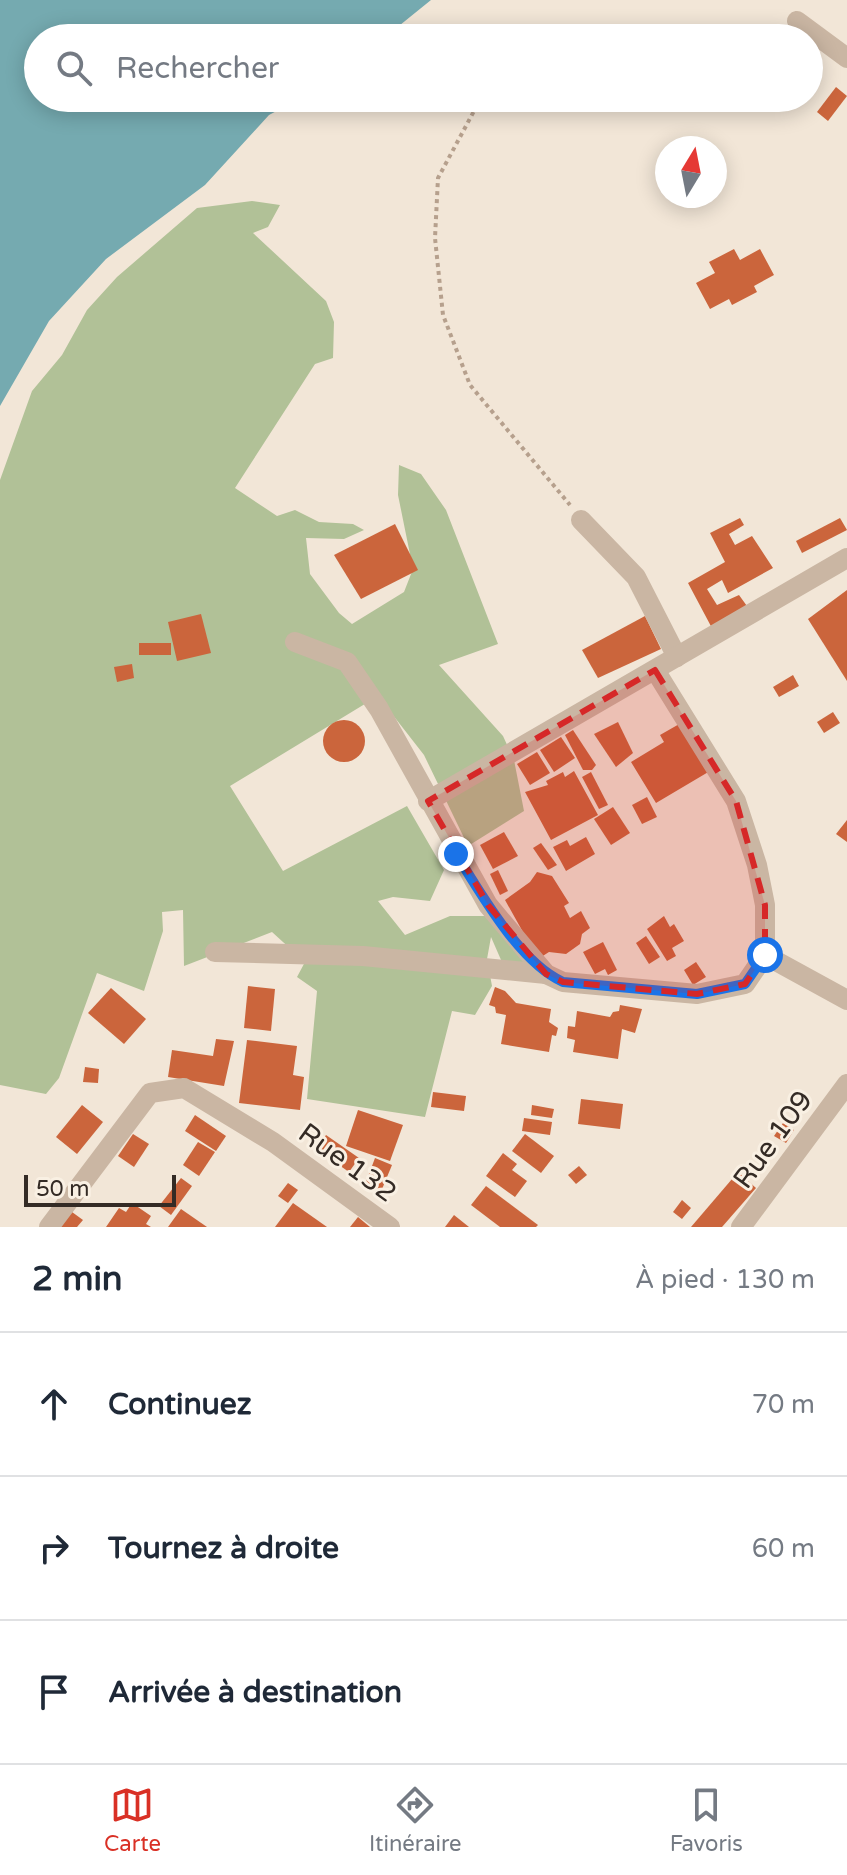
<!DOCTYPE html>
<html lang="fr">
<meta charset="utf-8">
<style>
:root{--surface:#fff;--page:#f6f6f7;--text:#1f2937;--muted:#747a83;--line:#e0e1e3;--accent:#d93025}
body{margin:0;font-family:"Varela Round",sans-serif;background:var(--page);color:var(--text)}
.compass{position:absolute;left:655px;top:136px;width:72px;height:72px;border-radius:50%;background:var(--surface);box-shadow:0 4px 20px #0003;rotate:10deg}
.scale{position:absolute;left:24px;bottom:20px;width:152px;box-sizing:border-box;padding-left:8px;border:4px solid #342b25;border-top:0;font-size:22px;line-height:28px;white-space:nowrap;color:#342b25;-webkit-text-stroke:6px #f9f0e3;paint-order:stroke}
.stop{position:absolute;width:24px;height:24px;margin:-18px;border:6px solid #1a73e8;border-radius:50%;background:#fff}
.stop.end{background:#1a73e8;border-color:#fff;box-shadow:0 2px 8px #0008}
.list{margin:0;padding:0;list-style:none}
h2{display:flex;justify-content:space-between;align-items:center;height:104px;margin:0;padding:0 32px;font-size:34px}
h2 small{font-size:26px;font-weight:400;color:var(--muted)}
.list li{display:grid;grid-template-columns:52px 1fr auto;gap:24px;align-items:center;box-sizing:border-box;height:144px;padding:0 32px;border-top:2px solid var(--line)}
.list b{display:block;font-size:30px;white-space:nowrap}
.list em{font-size:26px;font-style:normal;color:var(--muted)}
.icon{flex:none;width:44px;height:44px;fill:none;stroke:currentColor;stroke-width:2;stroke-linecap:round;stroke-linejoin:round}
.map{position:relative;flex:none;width:847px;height:1227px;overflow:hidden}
.search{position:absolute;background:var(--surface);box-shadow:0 4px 20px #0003;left:24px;right:24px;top:24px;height:88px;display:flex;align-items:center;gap:20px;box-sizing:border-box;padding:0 28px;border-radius:44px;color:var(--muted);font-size:30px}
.sheet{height:536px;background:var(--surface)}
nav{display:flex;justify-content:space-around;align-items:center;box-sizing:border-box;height:112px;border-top:2px solid var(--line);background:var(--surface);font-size:22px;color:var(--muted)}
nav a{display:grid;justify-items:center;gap:4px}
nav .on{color:var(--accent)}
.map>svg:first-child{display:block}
</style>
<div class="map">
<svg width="847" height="1227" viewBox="0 0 847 1227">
<rect width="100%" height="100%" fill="#f2e6d7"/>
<polygon fill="#b1c197" points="252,201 280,205 268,227 253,233 326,301 334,322 333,358 315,364 235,488 277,516 295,510 319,522 353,524 364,530 344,539 306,538 310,574 339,613 352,624 404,592 413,569 398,495 399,465 421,474 446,510 498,644 439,665 503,736 514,760 524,811 468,846 424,755 378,696 230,786 283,871 407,806 444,870 430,901 393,897 378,901 405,935 450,916 508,916 543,981 505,969 491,937 487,959 492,986 475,1015 452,1011 425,1117 307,1099 317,991 297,977 305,962 272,932 184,966 183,910 162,912 163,931 144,991 97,973 59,1078 46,1094 0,1085 0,480 32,391 62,355 87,310 117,277 197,208"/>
<polygon fill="#75aab0" points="0,0 431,0 384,38 38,38 38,98 301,98 269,115 205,185 106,259 49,321 0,406"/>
<g fill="#cb653c">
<polygon points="836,87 847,96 828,121 817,112"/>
<polygon points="734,249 740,260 760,249 774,275 754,286 757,292 732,305 729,299 710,309 696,283 715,273 709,262"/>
<polygon points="740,518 744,525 729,534 735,545 752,536 773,568 728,593 722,580 707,589 717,605 739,595 752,613 713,630 688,583 725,562 710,533"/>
<polygon points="840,518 847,530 802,553 796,541"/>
<polygon points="395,524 418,570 361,599 334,555"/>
<polygon points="847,590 847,681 808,619"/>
<polygon points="201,614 211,653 177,661 168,622"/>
<polygon points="645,616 661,649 598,678 582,650"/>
<rect x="139" y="643" width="32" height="12"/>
<polygon points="132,664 134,678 117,682 114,667"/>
<polygon points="793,675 799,686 779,697 773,687"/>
<polygon points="833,712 840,723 824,733 817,722"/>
<circle cx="344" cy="741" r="21"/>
<polygon points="618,722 633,753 616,767 594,734"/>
<polygon points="681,723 710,771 656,803 631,762 664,742 660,735"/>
<polygon points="573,730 596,765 592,770 583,770 565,735"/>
<polygon points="561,737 575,758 554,772 540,750"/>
<polygon points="537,752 550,773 530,785 517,764"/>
<polygon points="574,771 598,815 551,840 525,792 548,785 546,781 563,772 565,777"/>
<polygon points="591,772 608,805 599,809 582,777"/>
<polygon points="647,797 657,817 642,824 632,805"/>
<polygon points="613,807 630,833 611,845 594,819"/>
<polygon points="847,820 847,842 836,834"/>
<polygon points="504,832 518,856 493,869 480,845"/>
<polygon points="586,837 595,854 566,871 553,847 567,840 570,846"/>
<polygon points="541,843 557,865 548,870 533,848"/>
<polygon points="498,870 508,891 500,895 490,874"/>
<polygon points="537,872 552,876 569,903 564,906 570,918 581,911 590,928 582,934 580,944 566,954 549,952 538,959 505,900 530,882"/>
<polygon points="664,916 670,927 674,924 684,941 672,948 676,956 667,961 647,929"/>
<polygon points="646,936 660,957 649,964 636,943"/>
<polygon points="603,942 617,970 608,975 605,969 595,974 583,952"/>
<polygon points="696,962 706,977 693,985 684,970"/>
<polygon points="248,986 275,989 271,1031 244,1028"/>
<polygon points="495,987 505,991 516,1003 551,1009 549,1022 558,1028 556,1036 552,1035 549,1052 501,1044 506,1015 496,1013 495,1007 489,1005"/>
<polygon points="111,988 146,1019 124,1044 88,1013"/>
<polygon points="620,1005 642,1009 635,1033 622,1029 618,1059 573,1052 575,1040 567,1038 568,1026 575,1027 577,1011 610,1017 613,1012 619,1011"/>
<polygon points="216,1039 234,1041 224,1086 168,1077 172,1050 213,1056"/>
<polygon points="247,1040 297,1046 293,1075 304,1077 300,1110 239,1103"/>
<polygon points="85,1067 99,1069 98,1083 83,1082"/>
<polygon points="433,1092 466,1096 464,1111 431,1107"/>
<polygon points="581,1099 623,1104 620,1129 578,1124"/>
<polygon points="82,1105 103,1122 77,1154 56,1137"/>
<polygon points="532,1105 554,1109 552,1118 531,1115"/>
<polygon points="358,1110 403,1125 390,1161 346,1146"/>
<polygon points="195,1115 226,1136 216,1151 185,1131"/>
<polygon points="524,1118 552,1122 550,1135 522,1131"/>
<polygon points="783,1123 794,1130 786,1143 774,1136"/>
<polygon points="133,1134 149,1144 134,1167 118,1156"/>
<polygon points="525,1134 554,1156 541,1173 512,1151"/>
<polygon points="326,1135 359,1158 349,1172 316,1149"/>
<polygon points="198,1142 215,1152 199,1176 183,1165"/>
<polygon points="503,1153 517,1164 512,1170 527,1181 515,1197 486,1176"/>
<polygon points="375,1158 392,1165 380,1194 364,1187"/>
<polygon points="579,1166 587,1175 576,1184 568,1175"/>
<polygon points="738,1172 756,1188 722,1227 691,1227"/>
<polygon points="181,1178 192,1186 171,1215 159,1206"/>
<polygon points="288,1183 298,1190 288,1203 278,1196"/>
<polygon points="486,1186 538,1225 536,1227 500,1227 471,1205"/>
<polygon points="682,1200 691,1208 682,1219 673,1212"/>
<polygon points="132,1203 151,1216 146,1224 151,1227 106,1227 119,1208 126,1212"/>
<polygon points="293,1203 327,1227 275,1227"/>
<polygon points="181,1209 207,1227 168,1227"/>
<polygon points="72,1212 83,1220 77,1227 60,1227"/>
<polygon points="454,1215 469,1227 445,1227"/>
<polygon points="358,1217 370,1227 350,1227"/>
</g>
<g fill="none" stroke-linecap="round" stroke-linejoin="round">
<polyline stroke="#b6a08d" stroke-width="4" stroke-dasharray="4 4" stroke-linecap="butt" points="481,98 438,178 435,238 443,315 470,385 570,505"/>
<g stroke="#cab6a3" stroke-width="20">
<polyline points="797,21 847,58"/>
<polyline points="581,520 636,577 677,657"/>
<polyline points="295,642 347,662 379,709 488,905 546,974 563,982 697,994 745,984 765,955 765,905 757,865 736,801 655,670"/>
<polyline points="428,801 847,558"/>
<polyline points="215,952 363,956 546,974"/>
<polyline points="765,955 847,1000"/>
<polyline points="49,1227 150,1093 184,1088 273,1142 390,1227"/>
<polyline points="741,1227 847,1084"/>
</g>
</g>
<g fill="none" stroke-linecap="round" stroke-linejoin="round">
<path stroke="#1a73e8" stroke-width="10" d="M 456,854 C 481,894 520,963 563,982 L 697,994 L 745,984 L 765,955"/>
</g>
<path fill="#d62828" fill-opacity="0.2" stroke="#d62828" stroke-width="6" stroke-dasharray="16 10" stroke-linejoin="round" d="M 655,670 L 736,801 L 765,905 L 765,955 L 745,984 L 697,994 L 563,982 L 546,974 L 488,905 L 428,801 Z"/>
<g text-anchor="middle" stroke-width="6" stroke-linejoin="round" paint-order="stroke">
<g font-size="28" fill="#342b25" stroke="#f9f0e3">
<text transform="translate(772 1139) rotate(-54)" y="10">Rue 109</text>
<text transform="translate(348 1162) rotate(36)" y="10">Rue 132</text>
</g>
</g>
</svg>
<svg class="compass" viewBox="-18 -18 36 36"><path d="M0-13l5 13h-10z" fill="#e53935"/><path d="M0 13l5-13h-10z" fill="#747a83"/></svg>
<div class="scale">50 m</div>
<div class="stop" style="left:765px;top:955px"></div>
<div class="stop end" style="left:456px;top:854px"></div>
<div class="search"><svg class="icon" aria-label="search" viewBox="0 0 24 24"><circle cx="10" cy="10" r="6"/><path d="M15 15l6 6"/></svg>Rechercher</div>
</div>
<section class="sheet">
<h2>2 min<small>À pied · 130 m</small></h2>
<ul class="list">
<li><svg class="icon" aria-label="ahead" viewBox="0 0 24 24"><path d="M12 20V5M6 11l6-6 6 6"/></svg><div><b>Continuez</b></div><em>70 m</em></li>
<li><svg class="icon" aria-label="right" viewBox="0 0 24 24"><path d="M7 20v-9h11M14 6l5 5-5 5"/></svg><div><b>Tournez à droite</b></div><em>60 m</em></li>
<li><svg class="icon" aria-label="arrive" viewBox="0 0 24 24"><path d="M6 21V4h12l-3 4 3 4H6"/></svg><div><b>Arrivée à destination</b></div></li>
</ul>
</section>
<nav>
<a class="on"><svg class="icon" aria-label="map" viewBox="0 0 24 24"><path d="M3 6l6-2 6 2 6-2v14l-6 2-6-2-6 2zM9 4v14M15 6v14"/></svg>Carte</a>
<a><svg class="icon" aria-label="directions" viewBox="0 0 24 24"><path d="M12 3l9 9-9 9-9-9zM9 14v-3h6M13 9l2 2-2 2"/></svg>Itinéraire</a>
<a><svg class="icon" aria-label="saved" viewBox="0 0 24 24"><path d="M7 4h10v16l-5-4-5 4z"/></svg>Favoris</a>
</nav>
